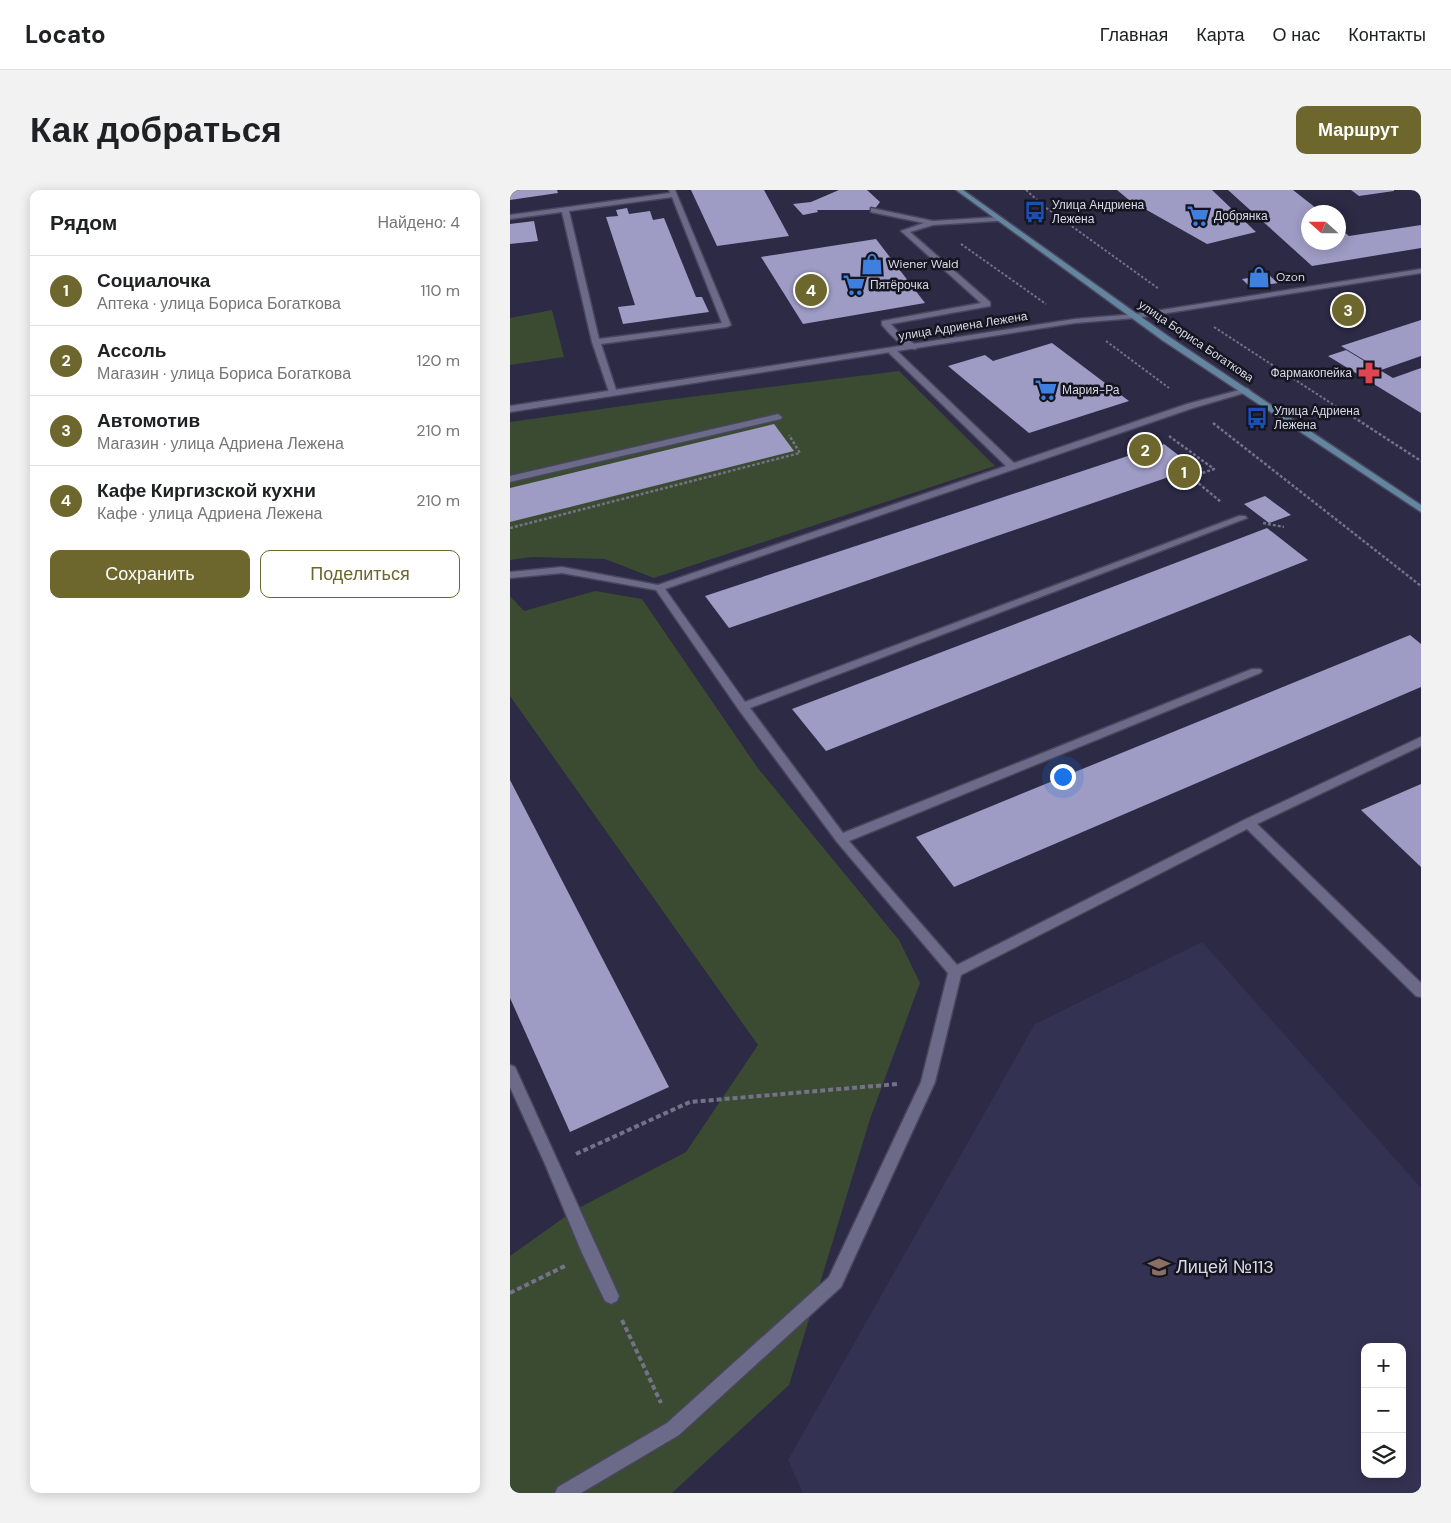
<!DOCTYPE html>
<html lang="ru">
<meta charset="utf-8">
<style>
:root{--surface:#fff;--page:#f2f2f2;--text:#202124;--muted:#757577;--line:#e0e0e0;--accent:#6d662d}
body{margin:0;font-family:"DM Sans",sans-serif;background:var(--page);color:var(--text)}
.controls{position:absolute;right:15px;bottom:15px;display:grid;overflow:hidden;border-radius:10px;box-shadow:0 2px 12px #0003}
.controls button{width:45px;height:45px;display:grid;place-items:center;padding:0;border:0;border-bottom:1px solid var(--line);background:var(--surface);color:var(--text);font:25px sans-serif}
.compass{position:absolute;left:791px;top:15px;width:45px;height:45px;border-radius:50%;background:var(--surface);box-shadow:0 2px 12px #0003;rotate:291deg}
.you{position:absolute;left:552px;top:586px;width:18px;height:18px;margin:-12px;border:4px solid #fff;border-radius:50%;background:#1a73e8;box-shadow:0 0 0 8px #1a73e833}
.badge{display:grid;place-items:center;width:32px;height:32px;border-radius:50%;background:var(--accent);color:#fff;font-size:16px;font-weight:700}
.pin{position:absolute;translate:-50% -50%;border:2px solid #fff;box-shadow:0 1px 5px #0006}
.list{margin:0;padding:0;list-style:none}
h2{display:flex;justify-content:space-between;align-items:center;height:65px;margin:0;padding:0 20px;font-size:21px}
h2 small{font-size:16px;font-weight:400;color:var(--muted)}
.list li{display:grid;grid-template-columns:32px 1fr auto;gap:15px;align-items:center;box-sizing:border-box;height:70px;padding:0 20px;border-top:1px solid var(--line)}
.list b{display:block;font-size:19px;white-space:nowrap}
.list p{margin:0;font-size:16px;white-space:nowrap;color:var(--muted)}
.list em{font-size:16px;font-style:normal;color:var(--muted)}
.actions{display:flex;gap:10px;padding:15px 20px}
.actions a{flex:1;padding:11px 0;border:1px solid var(--accent);border-radius:10px;text-align:center;font-size:18px;color:var(--accent)}
.actions .main{background:var(--accent);color:#fff}
.icon{flex:none;width:28px;height:28px;fill:none;stroke:currentColor;stroke-width:2;stroke-linecap:round;stroke-linejoin:round}
.map{position:relative;flex:none;width:911px;height:1303px;overflow:hidden;border-radius:10px}
header{display:flex;align-items:center;gap:30px;box-sizing:border-box;height:70px;padding:0 25px;background:var(--surface);border-bottom:1px solid var(--line)}
header strong{font-size:24px}
nav{display:flex;gap:28px;margin-inline-start:auto;font-size:18px}
.intro{display:flex;align-items:center;justify-content:space-between;box-sizing:border-box;height:120px;padding:0 30px}
h1{margin:0;font-size:35px}
.button{padding:12px 22px;border-radius:10px;background:var(--accent);color:#fff;font-size:18px;font-weight:700}
main{display:flex;gap:30px;padding:0 30px}
aside{flex:1;background:var(--surface);border-radius:10px;box-shadow:0 2px 12px #0003}
.map>svg:first-child{display:block}
</style>
<header>
<strong>Locato</strong>
<nav><a>Главная</a><a>Карта</a><a>О нас</a><a>Контакты</a></nav>
</header>
<div class="intro"><h1>Как добраться</h1><a class="button">Маршрут</a></div>
<main>
<aside>
<h2>Рядом<small>Найдено: 4</small></h2>
<ul class="list">
<li><span class="badge">1</span><div><b>Социалочка</b><p>Аптека · улица Бориса Богаткова</p></div><em>110 m</em></li>
<li><span class="badge">2</span><div><b>Ассоль</b><p>Магазин · улица Бориса Богаткова</p></div><em>120 m</em></li>
<li><span class="badge">3</span><div><b>Автомотив</b><p>Магазин · улица Адриена Лежена</p></div><em>210 m</em></li>
<li><span class="badge">4</span><div><b>Кафе Киргизской кухни</b><p>Кафе · улица Адриена Лежена</p></div><em>210 m</em></li>
</ul>
<div class="actions"><a class="main">Сохранить</a><a>Поделиться</a></div>
</aside>
<div class="map">
<svg width="911" height="1303" viewBox="0 0 911 1303">
<rect width="100%" height="100%" fill="#2c2a44"/>
<path fill="#343252" fill-rule="evenodd" d="M 692,752 L 911,998 L 911,1303 L 293,1303 L 278,1270 L 525,834 ZM 855,1157 L 892,1157 L 892,1284 L 855,1284 Z"/>
<g fill="#3b4b31">
<polygon points="42,120 54,167 0,175 0,128"/>
<polygon points="389,181 485,276 144,388 95,369 22,367 0,370 0,232 148,211"/>
<polygon points="85,401 132,409 247,577 389,750 410,793 360,929 279,1195 162,1303 0,1303 0,1066 63,1021 176,962 248,855 0,506 0,406 14,421"/>
</g>
<g fill="#9e9bc4">
<polygon points="0,0 47,0 48,3 0,10"/>
<polygon points="181,0 254,0 279,46 207,56"/>
<polygon points="329,0 357,0 370,12 364,20 307,20 308,22 293,25 283,14 301,12"/>
<polygon points="607,0 702,0 746,42 697,54 619,10"/>
<polygon points="718,0 783,0 811,22 798,22 798,52 828,52 828,37 839,46 911,35 911,58 802,76"/>
<polygon points="841,0 884,0 884,1 849,6"/>
<polygon points="117,18 119,24 140,21 143,30 154,28 186,107 192,107 199,122 113,134 108,117 125,115 96,27 108,26 106,20"/>
<polygon points="24,31 28,51 0,54 0,34"/>
<polygon points="366,49 415,113 293,134 251,67"/>
<polygon points="759,85 768,93 740,97 732,89"/>
<polygon points="911,130 911,166 871,180 831,156"/>
<polygon points="542,153 619,211 519,243 438,176 475,165 483,171"/>
<polygon points="836,160 883,188 911,178 911,223 818,166"/>
<polygon points="264,234 284,261 0,332 0,298"/>
<polygon points="654,254 685,278 219,438 195,406"/>
<polygon points="755,306 781,325 759,333 734,314"/>
<polygon points="757,338 798,370 316,561 282,519"/>
<polygon points="900,445 911,454 911,497 444,697 406,647"/>
<polygon points="0,590 159,897 60,942 0,808"/>
<polygon points="911,594 911,677 851,620"/>
</g>
<g fill="none" stroke-linecap="round" stroke-linejoin="round">
<g stroke="#48455c" stroke-width="3">
<g id="service">
<path d="M 159,0 L 165,0 L 221,135 L 217,137 L 91,154 L 107,203 L 100,205 L 82,152 L 52,22 L 0,29 L 0,25 L 160,3 ZM 162,7 L 212,133 L 89,149 L 59,21 Z"/>
<path d="M 361,18 L 423,31 L 489,27 L 489,31 L 486,31 L 423,35 L 400,42 L 480,112 L 480,116 L 381,134 L 391,145 L 406,155 L 406,159 C 393,160 380,144 372,135 L 372,131 L 471,113 L 391,41 L 414,33 L 361,22 Z"/>
<polygon points="379,159 385,159 504,273 677,214 737,198 741,201 683,218 155,399 235,512 729,326 735,326 737,328 240,518 333,643 742,479 750,479 752,481 750,483 339,651 447,775 734,630 911,547 911,556 747,634 911,793 911,807 906,806 737,639 451,785 425,892 331,1097 169,1245 71,1303 45,1303 48,1297 157,1233 319,1087 411,892 438,783 327,652 229,520 146,400 52,383 0,388 0,382 52,377 148,395 496,276 379,163"/>
<polygon points="268,224 272,227 271,229 0,292 0,286"/>
<polygon points="0,875 5,877 109,1106 107,1111 101,1114 95,1111 72,1063 35,974 0,897"/>
</g>
</g>
<g stroke="#48455c" stroke-width="3">
<polygon id="tertiary" points="911,79 911,83 626,128 565,133 0,222 0,216 565,129 626,124"/>
</g>
<g stroke="#48455c" stroke-width="3">
<polygon id="secondary" points="446,0 453,0 658,146 911,315 911,322 652,150"/>
</g>
<g stroke="#737288" stroke-width="2" stroke-dasharray="2.5 2" stroke-linecap="butt">
<polyline points="516,0 535,17 649,99"/>
<polyline points="451,54 536,114"/>
<polyline points="704,137 833,221"/>
<polyline points="596,151 659,198"/>
</g>
<g stroke="#737288" stroke-width="2.5" stroke-dasharray="3 2" stroke-linecap="butt">
<polyline points="831,219 911,271"/>
<polyline points="703,233 911,396"/>
<polyline points="659,246 704,279 681,287 711,312"/>
<polyline points="753,333 774,337"/>
<polyline points="0,338 290,263 279,245"/>
</g>
<g stroke="#737288" stroke-width="4" stroke-dasharray="5 3" stroke-linecap="butt">
<polyline points="66,964 180,912 388,894"/>
<polyline points="0,1103 57,1075"/>
<polyline points="112,1130 151,1213"/>
</g>
<use href="#service" fill="#6b6a88" fill-rule="evenodd"/>
<use href="#tertiary" fill="#6b6a88" fill-rule="evenodd"/>
<use href="#secondary" fill="#63859f" fill-rule="evenodd"/>
</g>
<defs>
<g id="bus-bare" transform="scale(1.725)"><path d="M-5-6H5V4H4V6H2V4H-2V6H-4V4H-5ZM-3.5-4V0h7V-4ZM-3.5 1.2v1.5H-2V1.2ZM2 1.2v1.5H3.5V1.2Z" fill="#1a4fb4" stroke="#151520" stroke-width="2.5" paint-order="stroke"/></g>
<g id="supermarket-bare" transform="scale(1.725)"><path d="M-6-5.5h2.5l.6 2H6L4.5 2H-2.5L-4.4-4H-6ZM-1.5 3.2a1.3 1.3 0 1 0 .1 0ZM3 3.2a1.3 1.3 0 1 0 .1 0Z" fill="#3f7fe0" stroke="#151520" stroke-width="2.5" paint-order="stroke"/></g>
<g id="shop-bare" transform="scale(1.725)"><path d="M-5-2.5h2.3a2.7 3.5 0 0 1 5.4 0H5L5.5 6h-11ZM-1.5-2.5h3a1.5 2.3 0 0 0-3 0Z" fill="#3f7fe0" stroke="#151520" stroke-width="2.5" paint-order="stroke"/></g>
<g id="pharmacy-bare" transform="scale(1.725)"><path d="M-2-6h4v4h4v4h-4v4h-4v-4h-4v-4h4Z" fill="#e0444e" stroke="#151520" stroke-width="2.5" paint-order="stroke"/></g>
<g id="school-bare" transform="scale(1.725)"><path d="M0-5L7-2L0 1L-7-2ZM-4 1L0 2.5L4 1V4Q0 6-4 4Z" fill="#8d6e63" stroke="#151520" stroke-width="2.5" paint-order="stroke"/></g>
</defs>
<g fill-rule="evenodd">
<use href="#bus-bare" x="525" y="22"/>
<use href="#supermarket-bare" x="688" y="26"/>
<use href="#shop-bare" x="362" y="74"/>
<use href="#shop-bare" x="749" y="87"/>
<use href="#supermarket-bare" x="344" y="95"/>
<use href="#pharmacy-bare" x="859" y="183"/>
<use href="#supermarket-bare" x="536" y="200"/>
<use href="#bus-bare" x="747" y="228"/>
<use href="#school-bare" x="649" y="1077"/>
</g>
<g text-anchor="middle" stroke-width="5" stroke-linejoin="round" paint-order="stroke">
<g font-size="12" fill="#d8d8e9" stroke="#151520" text-anchor="start">
<text x="542" y="19">Улица Андриена<tspan x="542" dy="14">Лежена</tspan></text>
<text x="704" y="30">Добрянка</text>
<text x="378" y="78">Wiener Wald</text>
<text x="766" y="91">Ozon</text>
<text x="360" y="99">Пятёрочка</text>
<text x="842" y="187" text-anchor="end">Фармакопейка</text>
<text x="552" y="204">Мария-Ра</text>
<text x="764" y="225">Улица Адриена<tspan x="764" dy="14">Лежена</tspan></text>
</g>
<g font-size="12" fill="#d8d8e9" stroke="#151520">
<text transform="translate(453 136) rotate(-9)" y="4">улица Адриена Лежена</text>
<text transform="translate(686 151) rotate(34)" y="4">улица Бориса Богаткова</text>
</g>
<g font-size="18" fill="#d8d8e9" stroke="#151520" text-anchor="start">
<text x="666" y="1083">Лицей №113</text>
</g>
</g>
</svg>
<div class="controls">
<button>+</button>
<button>−</button>
<button><svg class="icon" aria-label="layers" viewBox="0 0 24 24"><path d="M12 4l9 5-9 5-9-5zM3 14l9 5 9-5"/></svg></button>
</div>
<svg class="compass" viewBox="-18 -18 36 36"><path d="M0-13l5 13h-10z" fill="#e53935"/><path d="M0 13l5-13h-10z" fill="#757577"/></svg>
<div class="you"></div>
<div class="pin badge" style="left:674px;top:282px">1</div>
<div class="pin badge" style="left:635px;top:260px">2</div>
<div class="pin badge" style="left:838px;top:120px">3</div>
<div class="pin badge" style="left:301px;top:100px">4</div>
</div>
</main>
